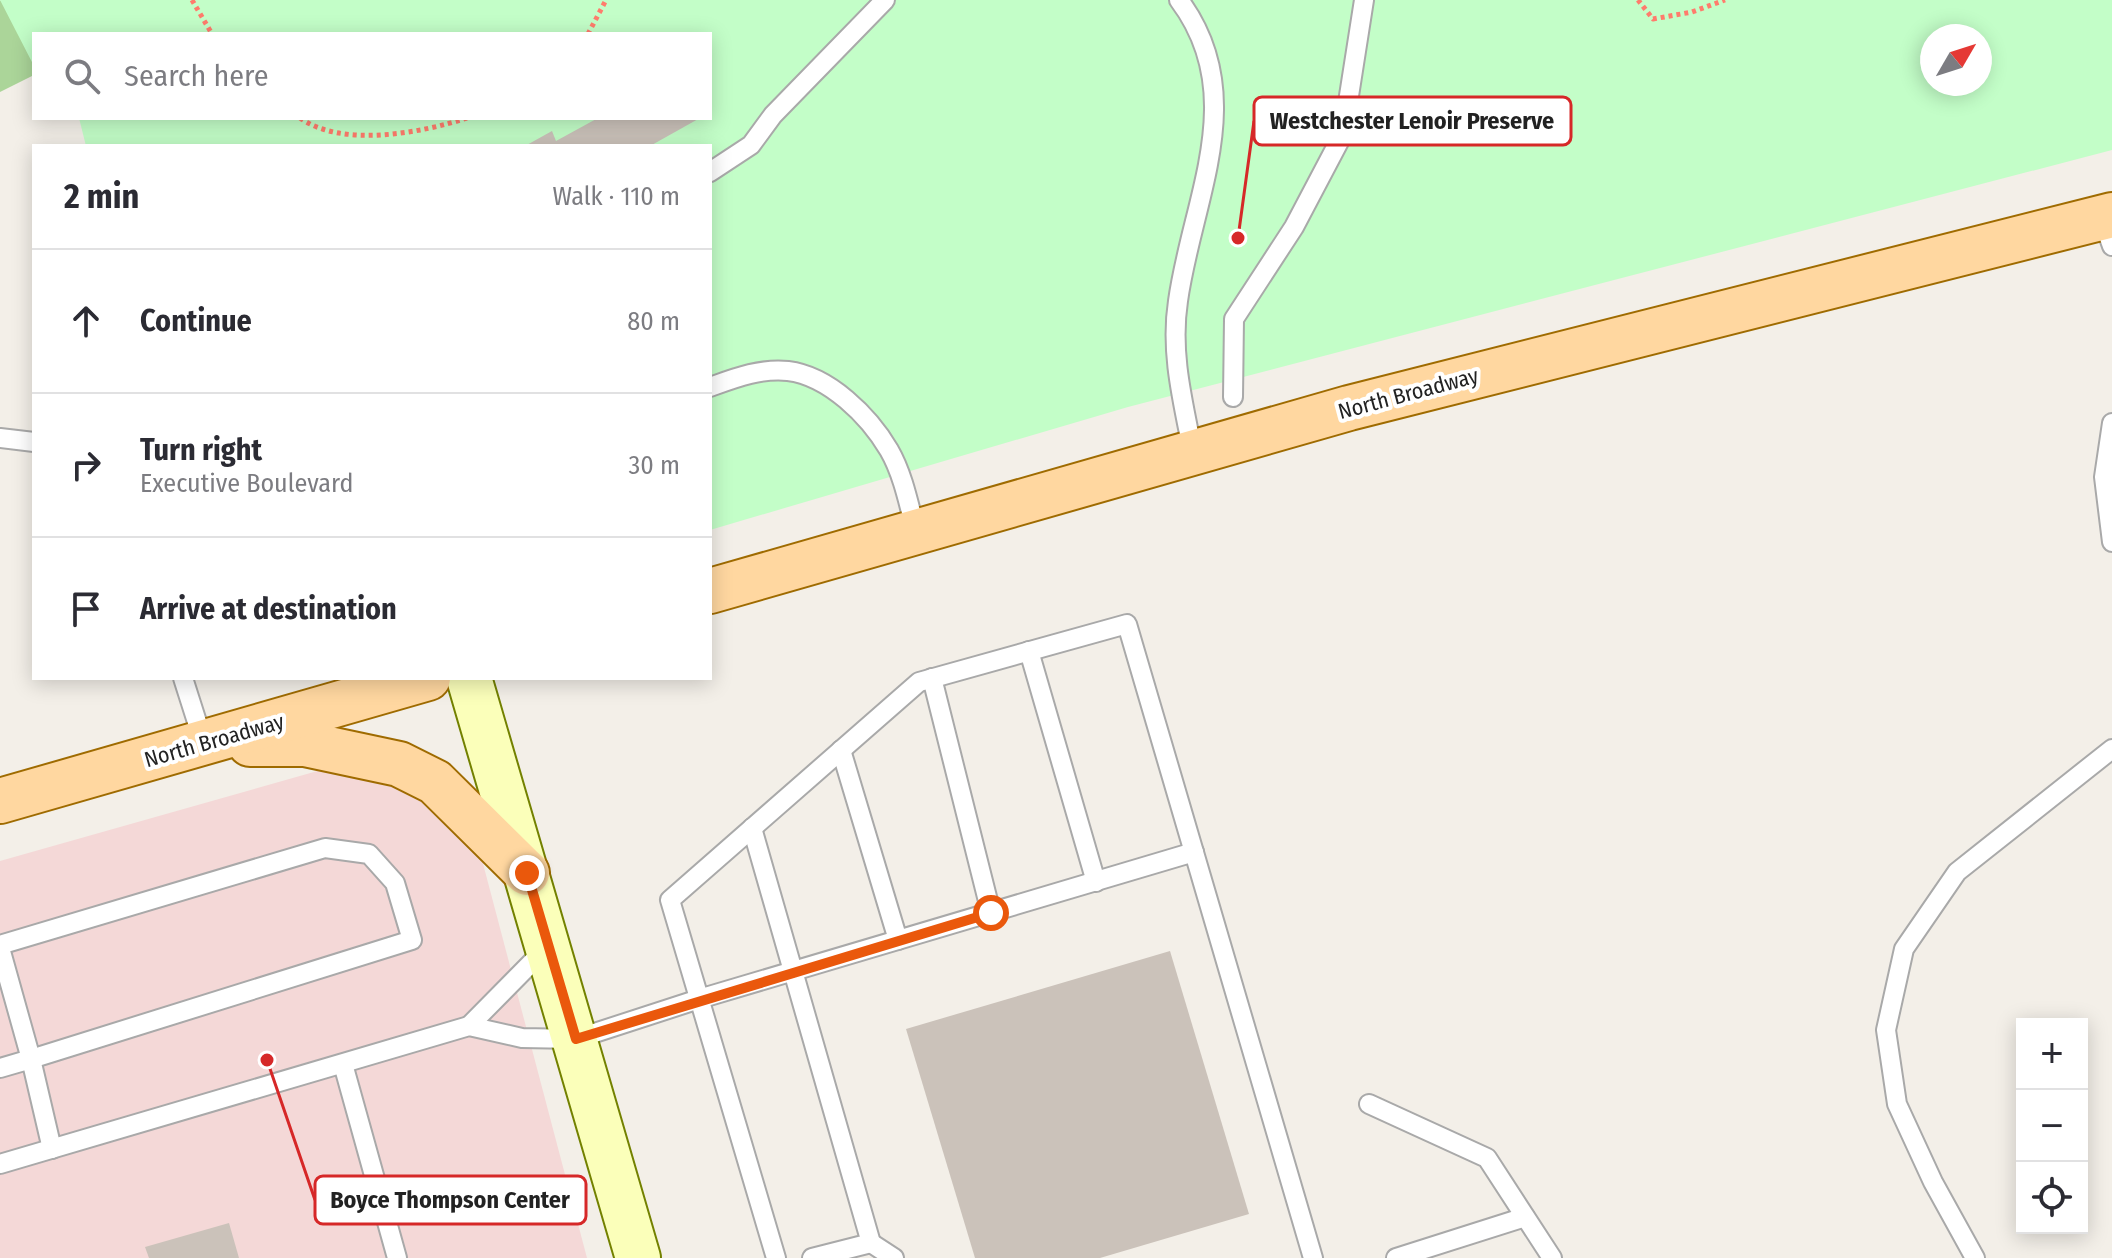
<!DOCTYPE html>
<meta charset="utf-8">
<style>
:root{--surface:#fff;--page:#f7f7f7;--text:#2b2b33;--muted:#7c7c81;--line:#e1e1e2}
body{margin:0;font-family:"Fira Sans Condensed",sans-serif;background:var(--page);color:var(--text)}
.controls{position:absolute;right:24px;bottom:24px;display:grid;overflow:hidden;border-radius:0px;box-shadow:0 4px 20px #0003}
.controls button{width:72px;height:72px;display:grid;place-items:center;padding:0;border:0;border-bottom:2px solid var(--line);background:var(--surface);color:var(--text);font:40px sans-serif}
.compass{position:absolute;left:1920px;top:24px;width:72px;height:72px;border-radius:50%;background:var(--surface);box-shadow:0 4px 20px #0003;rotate:51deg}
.stop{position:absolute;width:24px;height:24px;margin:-18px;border:6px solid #ea580c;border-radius:50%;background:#fff}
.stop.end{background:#ea580c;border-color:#fff;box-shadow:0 2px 8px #0008}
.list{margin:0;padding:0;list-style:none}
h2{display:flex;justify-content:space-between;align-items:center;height:104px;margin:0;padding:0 32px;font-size:34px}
h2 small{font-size:26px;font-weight:400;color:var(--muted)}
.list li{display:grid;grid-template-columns:52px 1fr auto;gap:24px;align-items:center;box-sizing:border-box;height:144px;padding:0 32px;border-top:2px solid var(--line)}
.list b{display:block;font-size:30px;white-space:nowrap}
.list p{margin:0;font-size:26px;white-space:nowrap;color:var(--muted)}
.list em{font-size:26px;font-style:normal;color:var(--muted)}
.icon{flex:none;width:44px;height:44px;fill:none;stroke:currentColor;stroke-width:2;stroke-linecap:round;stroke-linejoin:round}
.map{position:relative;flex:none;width:2112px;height:1258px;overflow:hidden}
.search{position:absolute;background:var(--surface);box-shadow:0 4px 20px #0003;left:32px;top:32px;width:680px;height:88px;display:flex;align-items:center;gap:20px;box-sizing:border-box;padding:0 28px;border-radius:0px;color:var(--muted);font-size:30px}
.panel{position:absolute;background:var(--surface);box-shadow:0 4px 20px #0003;left:32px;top:144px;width:680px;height:536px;border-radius:0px}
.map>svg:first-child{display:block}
</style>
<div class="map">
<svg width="2112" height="1258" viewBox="0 0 2112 1258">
<rect width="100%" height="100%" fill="#f3efe8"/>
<polygon fill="#f4d8d7" points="335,766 394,770 481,856 587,1258 0,1258 0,861"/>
<polygon fill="#abd599" points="0,0 34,34 34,75 0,92"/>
<path fill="#c3fec8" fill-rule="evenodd" d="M 0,0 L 2112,0 L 2112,150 L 1128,407 L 710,530 L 710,146 L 86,146 L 79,118 L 710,118 L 710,34 L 34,34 L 34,66 ZM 1932,36 L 1980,36 L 1980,84 L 1932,84 Z"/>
<g fill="#cbc2ba">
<polygon points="598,118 700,118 650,146 525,146 552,131 556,141"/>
<polygon points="1170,951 1249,1214 1100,1258 975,1258 906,1029"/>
<polygon points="229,1223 239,1258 149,1258 145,1247"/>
</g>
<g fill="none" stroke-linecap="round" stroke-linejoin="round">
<g stroke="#a9a9a9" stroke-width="22">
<g id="lane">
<path d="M 1179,0 C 1251,96 1192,199 1178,301 C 1170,353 1183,402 1193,453"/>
<polyline points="710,172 751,145 773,115 885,0"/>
<polyline points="2102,218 2112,246"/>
<path d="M 710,387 C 735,378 761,368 788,371 C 829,376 869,416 889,450 C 903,474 909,505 916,532"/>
<polyline points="1233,397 1234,319 1294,227 1343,134 1364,0"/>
<polyline points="2112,423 2104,477 2112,542"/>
<polyline points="0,438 34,442"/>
<polyline points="1029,651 1096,882"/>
<polyline points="183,678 204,744"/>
<polyline points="932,678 991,913"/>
<polyline points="841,750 898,940"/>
<polyline points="752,828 871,1243 812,1258"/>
<polyline points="0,945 325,848 369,854 395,883 412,940 31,1059 0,948"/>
<polyline points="469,1026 546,948"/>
<polyline points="343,1064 397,1258"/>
<polyline points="0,1068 31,1059 52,1149"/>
<polyline points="1369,1104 1487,1158 1552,1258"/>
<polyline points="0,1164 469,1026 522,1038 576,1039 699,999 1194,852"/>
<polyline points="871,1243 894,1258"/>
<polyline points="776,1258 670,900 919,682 1127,624 1313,1258"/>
<polyline points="1396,1258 1525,1217"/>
<polyline points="1975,1258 1933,1182 1897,1104 1886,1030 1904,949 1957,872 2112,749"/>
</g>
</g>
<g stroke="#738100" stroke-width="48">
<polyline id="secondary" points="469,678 638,1258"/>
</g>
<g stroke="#9f6b00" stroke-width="48">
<g id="primary">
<polyline points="710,591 1349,408 2112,215"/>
<polyline points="250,744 305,744 399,764 435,782 527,873"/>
<polyline points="0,801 428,678"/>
</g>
</g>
<g stroke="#ff7c6c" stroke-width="5" stroke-dasharray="4 4" stroke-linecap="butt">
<polyline points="192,0 212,34"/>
<polyline points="1638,0 1653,19 1692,12 1725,0"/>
<polyline points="588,34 606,0"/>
<path d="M 300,118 C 342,148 421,133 467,118"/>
</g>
<use href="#lane" stroke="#fff" stroke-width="18"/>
<use href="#secondary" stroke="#fbffba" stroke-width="44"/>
<use href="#primary" stroke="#ffd7a0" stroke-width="44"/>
</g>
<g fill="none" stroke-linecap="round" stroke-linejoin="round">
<polyline stroke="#ea580c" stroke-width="10" points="527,873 576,1039 991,913"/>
</g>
<g text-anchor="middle" stroke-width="8" stroke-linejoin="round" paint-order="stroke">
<g font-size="22" fill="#222" stroke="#fff">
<text transform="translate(1408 393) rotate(-15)" y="8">North Broadway</text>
<text transform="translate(214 740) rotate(-16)" y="8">North Broadway</text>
</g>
</g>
<path fill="none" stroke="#d62828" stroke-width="3" d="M1238 238L1254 121M267 1060L315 1200"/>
<g fill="#d62828" stroke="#fff" stroke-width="3">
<circle cx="1238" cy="238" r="8"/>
<circle cx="267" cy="1060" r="8"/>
</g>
<g fill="#fff" stroke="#d62828" stroke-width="3">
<rect x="1254" y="97" width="317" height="48" rx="8"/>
<rect x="315" y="1176" width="271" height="48" rx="8"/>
</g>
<g font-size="24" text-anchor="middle" font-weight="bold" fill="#222">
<text x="1412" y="129">Westchester Lenoir Preserve</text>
<text x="450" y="1208">Boyce Thompson Center</text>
</g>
</svg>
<div class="controls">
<button>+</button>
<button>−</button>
<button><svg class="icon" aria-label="locate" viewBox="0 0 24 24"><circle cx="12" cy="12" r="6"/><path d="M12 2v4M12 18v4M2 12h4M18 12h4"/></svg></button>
</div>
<svg class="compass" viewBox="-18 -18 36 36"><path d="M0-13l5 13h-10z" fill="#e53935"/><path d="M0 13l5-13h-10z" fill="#7c7c81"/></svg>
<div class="stop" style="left:991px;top:913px"></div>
<div class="stop end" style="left:527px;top:873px"></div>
<div class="search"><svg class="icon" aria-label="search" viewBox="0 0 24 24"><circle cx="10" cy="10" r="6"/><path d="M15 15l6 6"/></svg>Search here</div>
<section class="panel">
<h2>2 min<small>Walk · 110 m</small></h2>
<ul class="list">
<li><svg class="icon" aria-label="ahead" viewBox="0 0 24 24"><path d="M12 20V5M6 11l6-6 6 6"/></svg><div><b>Continue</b></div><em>80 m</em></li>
<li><svg class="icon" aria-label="right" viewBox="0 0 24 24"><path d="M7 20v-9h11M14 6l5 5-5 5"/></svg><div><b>Turn right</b><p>Executive Boulevard</p></div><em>30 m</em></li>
<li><svg class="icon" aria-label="arrive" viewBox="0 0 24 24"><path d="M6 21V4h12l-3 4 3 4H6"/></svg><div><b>Arrive at destination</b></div></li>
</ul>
</section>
</div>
